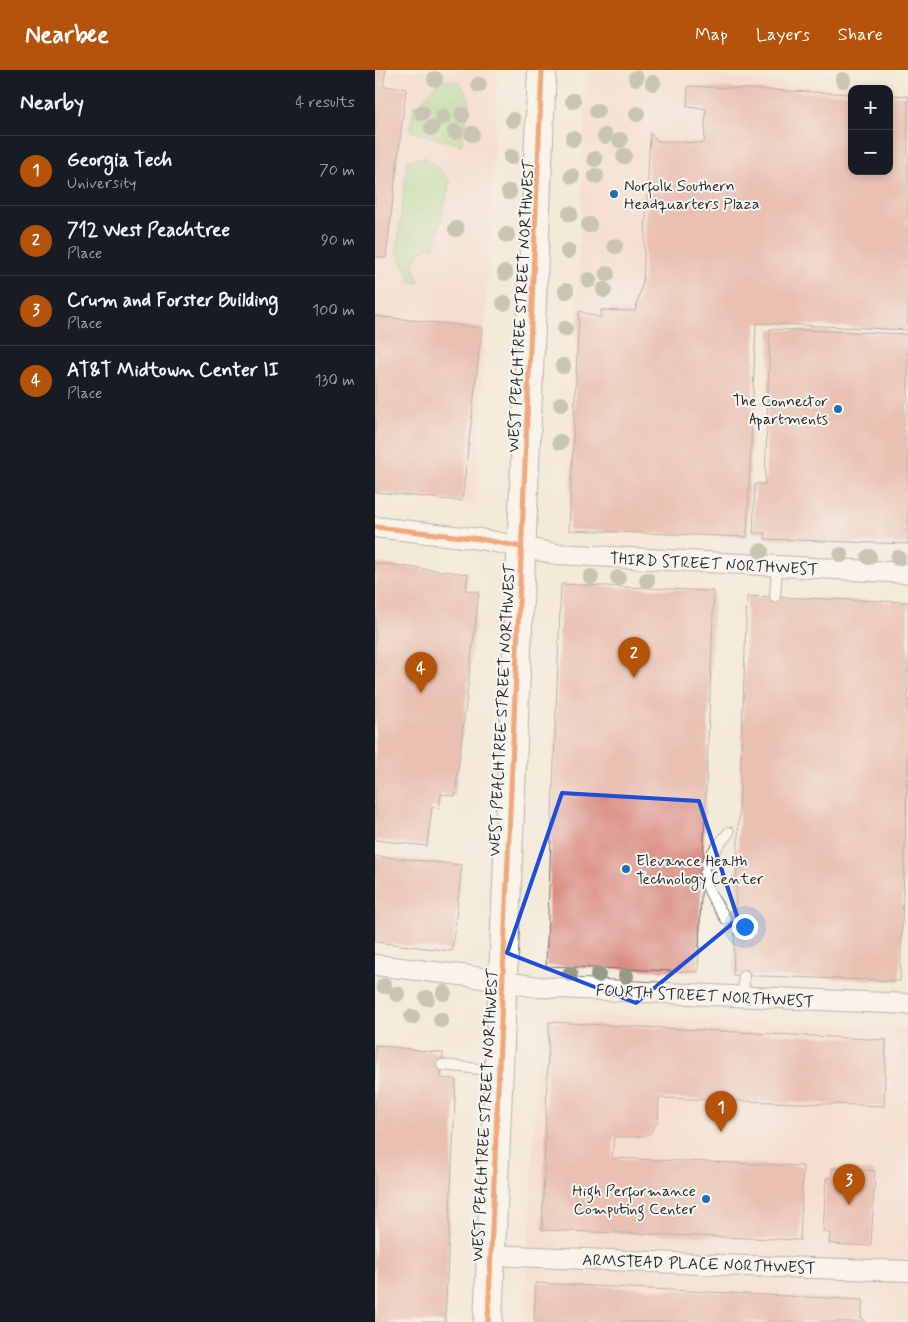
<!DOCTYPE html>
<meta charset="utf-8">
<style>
:root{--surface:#171b24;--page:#20242c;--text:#f1f3f6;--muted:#9ea1a6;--line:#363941;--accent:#b45309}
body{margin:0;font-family:Mynerve,sans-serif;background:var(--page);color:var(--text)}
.controls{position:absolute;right:15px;top:15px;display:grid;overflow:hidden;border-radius:10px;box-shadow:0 2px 8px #0003}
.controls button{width:45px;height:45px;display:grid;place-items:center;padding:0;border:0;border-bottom:1px solid var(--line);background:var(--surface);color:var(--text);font:25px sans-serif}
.you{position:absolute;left:369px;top:856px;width:18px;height:18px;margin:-12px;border:4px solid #fff;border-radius:50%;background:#1a73e8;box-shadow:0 0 0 8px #1a73e833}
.badge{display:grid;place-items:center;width:32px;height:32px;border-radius:50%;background:var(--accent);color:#fff;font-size:16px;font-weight:700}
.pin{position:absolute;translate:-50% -41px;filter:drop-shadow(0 1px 2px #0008)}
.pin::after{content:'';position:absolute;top:26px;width:18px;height:15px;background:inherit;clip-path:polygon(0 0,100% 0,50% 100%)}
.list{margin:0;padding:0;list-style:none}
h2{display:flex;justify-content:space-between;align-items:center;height:65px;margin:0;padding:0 20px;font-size:21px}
h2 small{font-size:16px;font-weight:400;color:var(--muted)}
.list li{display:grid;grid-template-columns:32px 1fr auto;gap:15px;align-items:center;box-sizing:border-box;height:70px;padding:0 20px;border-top:1px solid var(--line)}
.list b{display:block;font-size:19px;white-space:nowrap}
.list p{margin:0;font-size:16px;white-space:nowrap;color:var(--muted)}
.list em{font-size:16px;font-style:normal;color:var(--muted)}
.map{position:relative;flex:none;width:533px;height:1252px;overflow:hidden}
header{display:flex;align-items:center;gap:30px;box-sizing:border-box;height:70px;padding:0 25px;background:var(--accent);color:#fff}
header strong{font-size:24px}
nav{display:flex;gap:28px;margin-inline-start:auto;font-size:18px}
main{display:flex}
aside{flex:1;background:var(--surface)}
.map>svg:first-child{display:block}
</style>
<header>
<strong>Nearbee</strong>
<nav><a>Map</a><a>Layers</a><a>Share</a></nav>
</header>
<main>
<aside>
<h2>Nearby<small>4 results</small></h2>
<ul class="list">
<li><span class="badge">1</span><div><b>Georgia Tech</b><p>University</p></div><em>70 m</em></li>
<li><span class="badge">2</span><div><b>712 West Peachtree</b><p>Place</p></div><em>90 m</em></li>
<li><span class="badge">3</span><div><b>Crum and Forster Building</b><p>Place</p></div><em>100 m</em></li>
<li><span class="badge">4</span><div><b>AT&amp;T Midtown Center II</b><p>Place</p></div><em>130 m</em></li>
</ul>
</aside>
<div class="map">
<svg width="533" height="1252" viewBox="0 0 533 1252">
<rect width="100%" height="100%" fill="#f6f6f2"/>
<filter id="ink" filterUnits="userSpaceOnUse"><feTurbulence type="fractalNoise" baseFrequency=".02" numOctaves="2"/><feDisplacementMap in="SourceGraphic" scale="10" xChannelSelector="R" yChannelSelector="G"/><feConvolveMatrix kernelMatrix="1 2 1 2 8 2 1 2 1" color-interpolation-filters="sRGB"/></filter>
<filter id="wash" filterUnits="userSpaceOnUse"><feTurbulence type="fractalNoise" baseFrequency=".0096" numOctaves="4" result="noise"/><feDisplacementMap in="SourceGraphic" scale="20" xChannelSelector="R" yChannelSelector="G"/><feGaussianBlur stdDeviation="1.12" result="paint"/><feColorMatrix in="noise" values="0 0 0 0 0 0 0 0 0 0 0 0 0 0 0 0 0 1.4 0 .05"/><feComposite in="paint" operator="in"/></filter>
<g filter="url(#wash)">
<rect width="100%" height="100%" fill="#f4ead9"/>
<g fill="#f7d1c6">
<polygon points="0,0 123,0 101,435 0,423"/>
<polygon points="212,0 289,0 477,20 477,101 514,101 514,24 533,26 533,260 381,253 372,467 192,460"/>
<polygon points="164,942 533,958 533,1252 150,1252"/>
</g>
<g fill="#9dd688" stroke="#64805a">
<polygon points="66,10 84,11 95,30 86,75 36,61 39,35 43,35"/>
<polygon points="50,87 75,111 59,178 53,177 44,183 38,195 44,213 32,212 35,208 22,182 32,91"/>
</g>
<g id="blocks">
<g fill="#db8f83">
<polygon points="0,0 11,0 8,16 31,19 11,188 0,187"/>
<polygon points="313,16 477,24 477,101 514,101 514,25 533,26 533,260 381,253 372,467 194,460 204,241 226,248 226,240 260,241 268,212 275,63 283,71 329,73 331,39 321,37 312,36"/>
<polygon points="0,246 107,258 87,431 0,422"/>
<polygon points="395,259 533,264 533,474 390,469 390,463 378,463 380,414 390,414"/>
<polygon points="0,493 93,504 91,520 104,522 80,726 66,724 64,738 57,737 52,776 0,770"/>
<polygon points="186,514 339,521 328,795 334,795 334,803 327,803 323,902 171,896"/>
<polygon points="372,526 533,532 533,691 525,911 358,905"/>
<polygon points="0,786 87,795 77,881 0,872"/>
<polygon points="174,952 511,970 509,1036 284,1028 283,1051 275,1064 263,1067 239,1067 237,1088 428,1096 425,1170 167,1160"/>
<polygon points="0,975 68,983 66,1008 81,1009 70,1252 0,1252"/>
<polygon points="457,1098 500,1101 496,1176 454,1174 455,1163 448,1162 451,1108 456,1108"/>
<polygon points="161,1213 488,1230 486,1249 489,1249 489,1252 159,1252"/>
</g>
</g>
</g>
<g filter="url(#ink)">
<use href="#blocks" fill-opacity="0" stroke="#716e68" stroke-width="1"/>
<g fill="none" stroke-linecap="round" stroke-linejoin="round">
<g stroke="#716e68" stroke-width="12">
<g id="service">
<polyline points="400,527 402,497"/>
<polyline points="331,795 337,783 354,762"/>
<path d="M 330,803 C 330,820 342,834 351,849"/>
<polyline points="368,927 369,905"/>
<polyline points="67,995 123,1001"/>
</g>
</g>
<g stroke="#716e68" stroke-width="22">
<g id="minor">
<polyline points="0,457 105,469 182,484 533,503"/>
<polyline points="0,895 94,906 163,917 533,934"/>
<polyline points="115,1185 373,1196 533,1201"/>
</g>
</g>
<g stroke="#716e68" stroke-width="30">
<polyline id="secondary" points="113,1252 167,0"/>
</g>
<use href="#service" stroke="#fff" stroke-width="10"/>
<use href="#minor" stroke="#fff" stroke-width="20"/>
<use href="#secondary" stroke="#fff" stroke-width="28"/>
<g stroke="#f6f6f2" stroke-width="8">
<g id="cycleway">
<polyline points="0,457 105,469 146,477"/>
<polyline points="113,1252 167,0"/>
</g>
</g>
<use href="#cycleway" stroke="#e8590c" stroke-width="5"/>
</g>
<g fill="#959986">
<circle cx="261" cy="8" r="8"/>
<circle cx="60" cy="9" r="8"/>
<circle cx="468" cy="10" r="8"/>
<circle cx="278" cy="13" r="8"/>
<circle cx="104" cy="15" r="8"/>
<circle cx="198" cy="31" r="8"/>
<circle cx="222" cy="41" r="8"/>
<circle cx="47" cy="43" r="8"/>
<circle cx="262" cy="44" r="8"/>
<circle cx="87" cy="45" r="8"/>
<circle cx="68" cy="47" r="8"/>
<circle cx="138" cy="50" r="8"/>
<circle cx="57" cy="58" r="8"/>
<circle cx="80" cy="62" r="8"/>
<circle cx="97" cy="64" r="8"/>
<circle cx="230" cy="66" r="8"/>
<circle cx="198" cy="69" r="8"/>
<circle cx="245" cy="70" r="8"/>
<circle cx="249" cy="86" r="8"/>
<circle cx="136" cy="87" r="8"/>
<circle cx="220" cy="89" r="8"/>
<circle cx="197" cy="106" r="8"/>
<circle cx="221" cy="106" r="8"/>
<circle cx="134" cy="122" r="8"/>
<circle cx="195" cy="144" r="8"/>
<circle cx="214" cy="155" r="8"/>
<circle cx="81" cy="159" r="8"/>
<circle cx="132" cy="165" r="8"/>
<circle cx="240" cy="176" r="8"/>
<circle cx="193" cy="181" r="8"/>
<circle cx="130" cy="203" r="8"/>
<circle cx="232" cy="204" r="8"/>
<circle cx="214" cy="210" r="8"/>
<circle cx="229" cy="220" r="8"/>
<circle cx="191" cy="221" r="8"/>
<circle cx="129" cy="233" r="8"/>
<circle cx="190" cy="259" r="8"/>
<circle cx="188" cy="296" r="8"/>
<circle cx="186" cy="334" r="8"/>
<circle cx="185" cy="372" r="8"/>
<circle cx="386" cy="481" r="8"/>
<circle cx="466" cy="485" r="8"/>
<circle cx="494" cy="487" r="8"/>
<circle cx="523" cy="488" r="8"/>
<circle cx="216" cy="507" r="8"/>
<circle cx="243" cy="508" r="8"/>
<circle cx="272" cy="510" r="8"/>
<circle cx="195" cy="904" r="8"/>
<circle cx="223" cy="905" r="8"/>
<circle cx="251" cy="906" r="8"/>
<circle cx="9" cy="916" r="8"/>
<circle cx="69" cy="923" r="8"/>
<circle cx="22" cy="924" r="8"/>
<circle cx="52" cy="928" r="8"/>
<circle cx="37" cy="947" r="8"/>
<circle cx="66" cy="950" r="8"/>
</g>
</g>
<path d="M0 0H533V1252H0ZM 187,723 L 324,731 L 363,849 L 261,933 L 132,883 Z" fill="#f4ead9" fill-opacity=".55" fill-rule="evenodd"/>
<path fill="none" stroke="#1d4ed8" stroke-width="4" stroke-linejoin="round" d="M 187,723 L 324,731 L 363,849 L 261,933 L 132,883 Z"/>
<g fill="#1f6fb2" stroke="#f6f6f2" stroke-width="2">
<circle cx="239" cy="124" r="5"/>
<circle cx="463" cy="339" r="5"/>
<circle cx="251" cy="799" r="5"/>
<circle cx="331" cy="1129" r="5"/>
</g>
<g text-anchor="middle" stroke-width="4" stroke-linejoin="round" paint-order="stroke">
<g font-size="16" fill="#2b2b2b" stroke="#f6f6f2" text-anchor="start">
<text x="249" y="121">Norfolk Southern<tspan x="249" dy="18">Headquarters Plaza</tspan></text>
<text x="453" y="336" text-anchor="end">The Connector<tspan x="453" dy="18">Apartments</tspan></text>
<text x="261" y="796">Elevance Health<tspan x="261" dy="18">Technology Center</tspan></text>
<text x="321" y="1126" text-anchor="end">High Performance<tspan x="321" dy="18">Computing Center</tspan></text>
</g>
<g font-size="16" fill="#2b2b2b" stroke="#f6f6f2">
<text transform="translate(145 236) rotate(-87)" y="6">WEST PEACHTREE STREET NORTHWEST</text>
<text transform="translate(339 493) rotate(3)" y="6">THIRD STREET NORTHWEST</text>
<text transform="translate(126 640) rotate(-87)" y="6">WEST PEACHTREE STREET NORTHWEST</text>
<text transform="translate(330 925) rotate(3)" y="6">FOURTH STREET NORTHWEST</text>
<text transform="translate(109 1045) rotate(-87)" y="6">WEST PEACHTREE STREET NORTHWEST</text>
<text transform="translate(324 1193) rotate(2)" y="6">ARMSTEAD PLACE NORTHWEST</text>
</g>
</g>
</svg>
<div class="controls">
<button>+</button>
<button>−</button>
</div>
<div class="you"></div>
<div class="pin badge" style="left:346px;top:1062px">1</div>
<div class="pin badge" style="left:259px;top:608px">2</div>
<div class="pin badge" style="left:474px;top:1135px">3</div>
<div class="pin badge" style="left:46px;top:623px">4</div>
</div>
</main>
